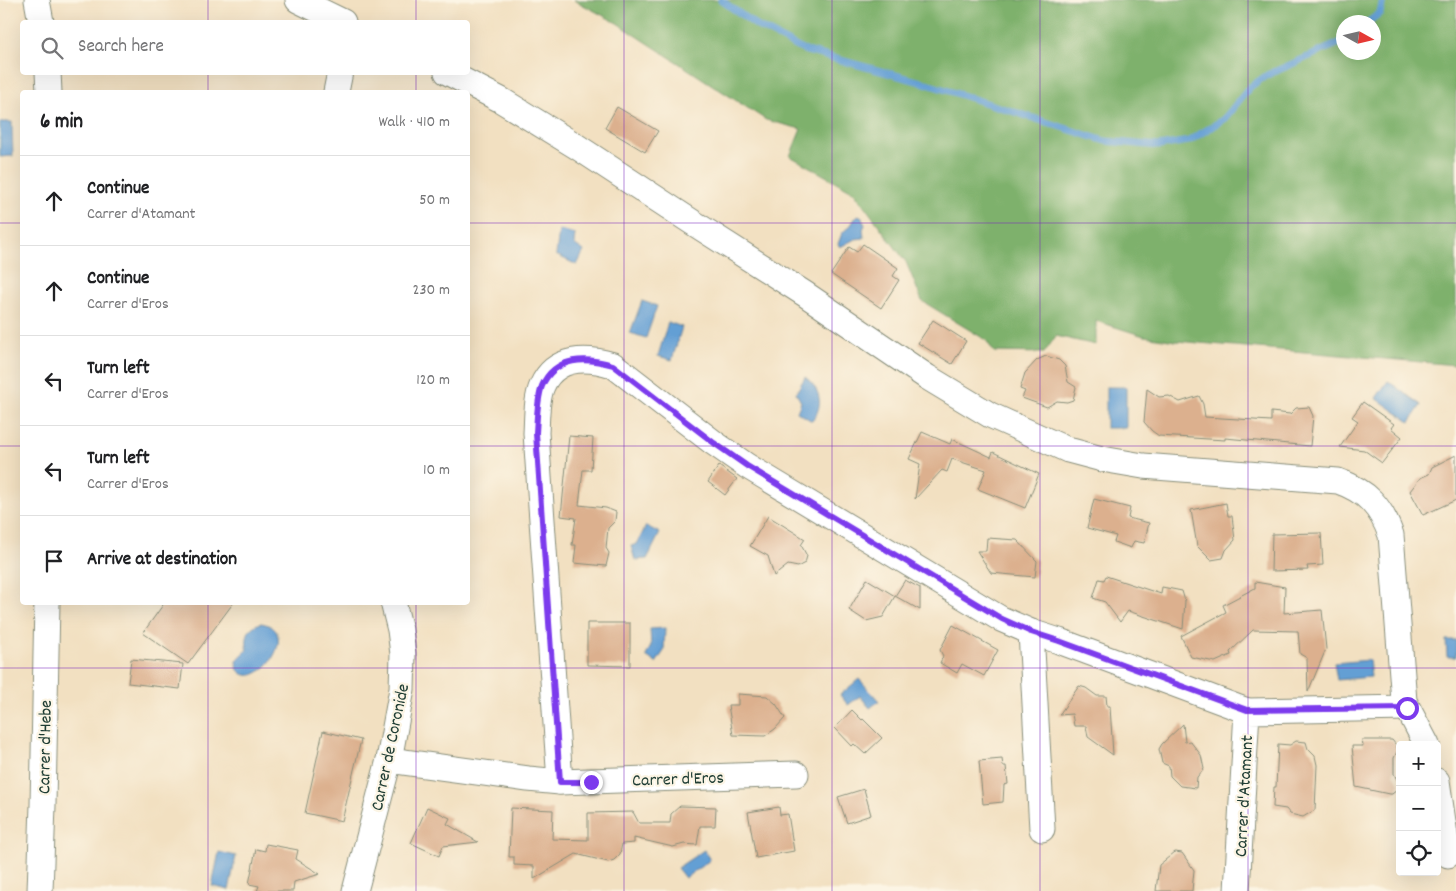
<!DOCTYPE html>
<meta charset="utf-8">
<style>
:root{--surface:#fff;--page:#f6f6f6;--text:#202124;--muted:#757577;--line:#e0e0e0}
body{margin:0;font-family:Dekko,sans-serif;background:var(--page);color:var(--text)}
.controls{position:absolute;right:15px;bottom:15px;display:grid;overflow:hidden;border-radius:5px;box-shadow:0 5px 20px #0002}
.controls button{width:45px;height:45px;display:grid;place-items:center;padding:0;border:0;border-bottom:1px solid var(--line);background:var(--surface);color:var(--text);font:25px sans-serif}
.compass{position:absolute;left:1336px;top:15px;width:45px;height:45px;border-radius:50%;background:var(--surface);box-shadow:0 5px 20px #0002;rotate:98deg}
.stop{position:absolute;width:15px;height:15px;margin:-11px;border:4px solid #7c3aed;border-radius:50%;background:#fff}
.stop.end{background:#7c3aed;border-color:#fff;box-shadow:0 1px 5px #0008}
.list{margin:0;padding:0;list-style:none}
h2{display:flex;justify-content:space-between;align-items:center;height:65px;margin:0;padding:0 20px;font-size:21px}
h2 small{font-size:16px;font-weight:400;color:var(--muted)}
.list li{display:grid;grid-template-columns:32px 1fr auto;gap:15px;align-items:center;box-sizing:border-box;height:90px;padding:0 20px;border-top:1px solid var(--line)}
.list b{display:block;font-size:19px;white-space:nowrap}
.list p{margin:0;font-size:16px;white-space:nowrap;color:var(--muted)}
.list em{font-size:16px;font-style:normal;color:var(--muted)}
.icon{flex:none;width:28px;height:28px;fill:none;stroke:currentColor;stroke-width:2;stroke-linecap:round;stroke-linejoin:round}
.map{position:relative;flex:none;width:1456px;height:891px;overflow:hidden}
.search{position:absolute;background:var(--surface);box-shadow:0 5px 20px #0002;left:20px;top:20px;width:450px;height:55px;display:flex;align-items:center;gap:12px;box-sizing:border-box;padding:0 18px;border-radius:5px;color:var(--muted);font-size:19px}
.panel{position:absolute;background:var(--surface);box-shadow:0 5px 20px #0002;left:20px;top:90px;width:450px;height:515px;border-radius:5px}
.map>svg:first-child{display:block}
</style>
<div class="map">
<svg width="1456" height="891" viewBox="0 0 1456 891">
<rect width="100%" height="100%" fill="#fcf5e5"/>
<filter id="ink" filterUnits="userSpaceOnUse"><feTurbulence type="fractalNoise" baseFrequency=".02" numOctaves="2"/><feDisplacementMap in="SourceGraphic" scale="10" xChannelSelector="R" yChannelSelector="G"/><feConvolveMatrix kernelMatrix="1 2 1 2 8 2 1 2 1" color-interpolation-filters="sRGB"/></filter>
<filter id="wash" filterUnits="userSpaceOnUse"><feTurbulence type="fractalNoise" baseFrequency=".0096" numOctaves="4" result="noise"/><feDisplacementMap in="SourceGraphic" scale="20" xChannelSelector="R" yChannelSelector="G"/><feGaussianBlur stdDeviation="1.12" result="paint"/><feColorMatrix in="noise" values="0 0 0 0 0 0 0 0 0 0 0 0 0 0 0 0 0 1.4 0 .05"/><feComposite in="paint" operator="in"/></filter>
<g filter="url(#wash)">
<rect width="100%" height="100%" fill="#f2e0c1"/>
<path fill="#7eb16c" stroke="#4e7750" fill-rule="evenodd" d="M 574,0 L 1456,0 L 1456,365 L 1176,341 L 1144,336 L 1096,321 L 1096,345 L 1056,336 L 1044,353 L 994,352 L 986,340 L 922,301 L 906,262 L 854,192 L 790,156 L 801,129 L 766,120 L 617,23 ZM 1344,22 L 1374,22 L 1374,52 L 1344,52 Z"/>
<g fill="#649fd4" stroke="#426e84">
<polygon points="0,122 12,122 13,156 0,157"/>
<polygon points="857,215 861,216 865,225 863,229 864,238 855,239 840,247 838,244 842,233 851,225"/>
<polygon points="559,230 575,234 574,244 584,251 577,265 556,255"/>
<polygon points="642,301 657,306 646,338 630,333"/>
<polygon points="668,322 682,327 672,360 658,356"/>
<path d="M 805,377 C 821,389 824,406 812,421 L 797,412 L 801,402 L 796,393 Z"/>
<polygon points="1388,381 1421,405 1410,422 1376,398"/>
<rect x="1106" y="387" width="20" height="41"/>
<polygon points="646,526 660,533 647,559 635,560 631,546 637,544"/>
<path d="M 261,623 C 302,629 260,690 240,672 C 237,670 236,665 237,662 C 239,656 244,654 247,650 C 246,636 247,627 261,623 Z"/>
<polygon points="665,628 664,651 656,663 646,656 651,646 650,629"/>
<polygon points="1446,640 1456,640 1456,657 1447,657"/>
<polygon points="1369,660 1371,677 1337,680 1334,663"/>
<polygon points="859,679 879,701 870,708 860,696 848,705 840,695"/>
<polygon points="704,850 710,860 685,878 677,868"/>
<polygon points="219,852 236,856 229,890 212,886"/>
</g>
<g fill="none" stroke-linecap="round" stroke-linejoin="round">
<g stroke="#649fd4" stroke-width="7">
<polyline points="721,0 757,26 803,50 921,82 1105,141 1159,146 1189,141 1224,119 1250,87 1267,75 1344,41"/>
<polyline points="1368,22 1380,13 1383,0"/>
</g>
</g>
<g id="blocks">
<g fill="#dcb08e">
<polygon points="617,107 658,131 645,152 605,128"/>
<polygon points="863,244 898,268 893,276 899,280 881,308 831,274 849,247 857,252"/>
<polygon points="933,320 966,341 952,364 918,343"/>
<polygon points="1046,356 1059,360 1065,366 1068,382 1076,387 1073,400 1067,402 1057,401 1047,407 1022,398 1025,391 1020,389 1025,373 1037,360"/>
<polygon points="1147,389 1159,397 1169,396 1180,402 1199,396 1203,404 1205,417 1271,421 1271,412 1290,414 1296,408 1309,407 1313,416 1310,446 1225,438 1225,440 1159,436 1152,431 1144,422"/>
<polygon points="1363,402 1394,424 1391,428 1402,437 1382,463 1364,450 1340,447 1358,421 1352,417"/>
<polygon points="922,432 950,444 952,439 991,457 993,452 1039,474 1025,508 978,489 986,470 952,459 947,472 942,470 915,499 920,464 909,459"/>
<polygon points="569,436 593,438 591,470 583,470 579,505 606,508 616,512 615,521 608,528 606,548 609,553 606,566 574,563 576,545 572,545 576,518 561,516"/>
<polygon points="1456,455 1456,500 1423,515 1410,491 1420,478 1429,474 1432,467"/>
<polygon points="719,466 737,479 725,495 708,482"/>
<polygon points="1094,499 1130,508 1128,518 1149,523 1144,543 1134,541 1131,548 1114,542 1116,536 1087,528"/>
<polygon points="1226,503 1228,516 1232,516 1235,540 1226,550 1223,558 1211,560 1197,546 1191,510"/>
<polygon points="768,516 805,539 801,545 807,556 805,563 801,565 798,567 788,565 774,576 768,556 750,546"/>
<polygon points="1321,533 1323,565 1307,566 1308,570 1271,571 1272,534"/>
<polygon points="987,538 1017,540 1037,561 1035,577 991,573 977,551 986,551"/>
<polygon points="1106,576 1161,594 1162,587 1182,591 1185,601 1183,629 1128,611 1120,622 1105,602 1093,598 1099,579 1104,580"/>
<polygon points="867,579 895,596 883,617 866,621 849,610"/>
<polygon points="905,580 920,588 920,610 895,596"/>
<polygon points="1255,582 1285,587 1284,613 1322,610 1326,649 1308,692 1307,658 1300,654 1298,631 1253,630 1230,652 1231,655 1215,662 1191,657 1181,636 1226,612 1223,605 1255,588"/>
<polygon points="165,602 234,602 188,664 143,633"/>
<polygon points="587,623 630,623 630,666 587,665"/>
<polygon points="953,625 998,650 984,676 962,664 957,673 940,663 943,656 940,650"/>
<polygon points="131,659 183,664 180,689 128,683"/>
<polygon points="1079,686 1086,688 1097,696 1106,696 1107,706 1110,706 1113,755 1088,737 1086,726 1074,726 1072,714 1059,715"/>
<polygon points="738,694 767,696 776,704 785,718 775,729 765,736 733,735 728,705 738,705"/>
<polygon points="852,710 862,720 863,719 882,738 865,754 854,744 852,746 835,728"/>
<polygon points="1183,724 1185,742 1190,741 1201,755 1204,769 1197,777 1196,788 1180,786 1170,776 1169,766 1162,763 1159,749 1162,744"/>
<polygon points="323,731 361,740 342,821 305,813"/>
<polygon points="1362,740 1392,740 1396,745 1398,750 1394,758 1394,774 1399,783 1398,789 1392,794 1389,794 1356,787 1352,746 1363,746"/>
<polygon points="1296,741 1306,742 1308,749 1315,756 1317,765 1315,810 1303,817 1290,814 1286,809 1273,807 1274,787 1276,787 1278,744 1290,745"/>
<polygon points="1002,759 1003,766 1006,766 1008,784 1004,785 1003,802 983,804 979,761"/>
<polygon points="864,789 871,815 847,823 838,797"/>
<polygon points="680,806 716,807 715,826 700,826 697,845 684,844 673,847 634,838 634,843 622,844 620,854 614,860 608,862 576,854 534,879 534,866 514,865 514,857 509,857 511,808 553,810 552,839 588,840 588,813 633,812 639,823 670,823 671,814"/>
<polygon points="427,807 450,818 447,824 478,842 443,846 439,856 411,843"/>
<polygon points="779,807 780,815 788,814 794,851 756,858 748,812"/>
<polygon points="266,844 298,850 296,859 320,874 294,882 293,891 257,891 259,886 249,884 256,849 265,851"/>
<polygon points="1175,852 1182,853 1194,870 1192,891 1156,891 1159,865"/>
</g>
</g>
</g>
<g filter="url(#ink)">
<use href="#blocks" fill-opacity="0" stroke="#888e7a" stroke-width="1"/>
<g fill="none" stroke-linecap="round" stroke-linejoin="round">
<g stroke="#888e7a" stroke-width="27">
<g id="minor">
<polyline points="37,0 41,22"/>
<polyline points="298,0 343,22"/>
<polyline points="48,72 49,92"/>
<path d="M 447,72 L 501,100 L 576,146 L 692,222 L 805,294 L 927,377 L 990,415 L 1068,450 L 1102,459 L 1143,466 L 1338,481 C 1367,491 1381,507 1391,535 L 1404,701 L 1427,745"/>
<polyline points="336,92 340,72"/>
<polyline points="1031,632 1042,829"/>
<path d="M 389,760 L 528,779 L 560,782 L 536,433 C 537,418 536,400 542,386 C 555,356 587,357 613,365 L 714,443 L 747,466 L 1001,619 L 1031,632 L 1059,641 L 1247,711"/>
<polyline points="1437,781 1448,855"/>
<polyline points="560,782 796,774"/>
<polyline points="40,891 43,805 47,602"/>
<polyline points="355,891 389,760 402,689 403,654 400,630 393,602"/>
<polyline points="1237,891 1247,711 1407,708"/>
</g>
</g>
<use href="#minor" stroke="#fff" stroke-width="25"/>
</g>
</g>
<g fill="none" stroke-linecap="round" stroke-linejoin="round" filter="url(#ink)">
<path stroke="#7c3aed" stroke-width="6" d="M 591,782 L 560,782 L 536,433 C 537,418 537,400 542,386 C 555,356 587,357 613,365 L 714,443 L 747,466 L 1002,619 L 1031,632 L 1059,641 L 1247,710 L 1407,708"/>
</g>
<path fill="none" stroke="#7b2cbf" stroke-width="1" stroke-opacity="0.55" d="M 208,0 L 208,22M 416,0 L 416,22M 624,0 L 624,891M 832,0 L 832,891M 1040,0 L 1040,891M 1248,0 L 1248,891M 208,72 L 208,92M 416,72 L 416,92M 0,223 L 22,223M 468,223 L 1456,223M 0,446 L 22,446M 468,446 L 1456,446M 208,602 L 208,891M 416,602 L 416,891M 0,668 L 1456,668"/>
<g text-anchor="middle" stroke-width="4.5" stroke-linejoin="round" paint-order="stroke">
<g font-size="18" fill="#1f3d34" stroke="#fcf5e5">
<text transform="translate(44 747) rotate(-89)" y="6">Carrer d'Hebe</text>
<text transform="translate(389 747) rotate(-78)" y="6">Carrer de Coronide</text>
<text transform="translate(678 778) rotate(-2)" y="6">Carrer d'Eros</text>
<text transform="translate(1243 796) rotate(-87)" y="6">Carrer d'Atamant</text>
</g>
</g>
</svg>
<div class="controls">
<button>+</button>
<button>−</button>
<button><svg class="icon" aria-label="locate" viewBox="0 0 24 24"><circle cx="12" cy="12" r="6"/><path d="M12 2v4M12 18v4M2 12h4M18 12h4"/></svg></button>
</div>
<svg class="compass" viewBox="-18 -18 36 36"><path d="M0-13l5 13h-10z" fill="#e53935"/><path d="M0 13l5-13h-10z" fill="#757577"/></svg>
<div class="stop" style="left:1407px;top:708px"></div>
<div class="stop end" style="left:591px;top:782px"></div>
<div class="search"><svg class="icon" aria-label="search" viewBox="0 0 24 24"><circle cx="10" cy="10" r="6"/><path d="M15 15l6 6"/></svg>Search here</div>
<section class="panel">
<h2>6 min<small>Walk · 410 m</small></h2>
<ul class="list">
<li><svg class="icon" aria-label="ahead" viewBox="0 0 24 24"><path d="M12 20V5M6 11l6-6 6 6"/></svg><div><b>Continue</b><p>Carrer d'Atamant</p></div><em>50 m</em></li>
<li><svg class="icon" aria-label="ahead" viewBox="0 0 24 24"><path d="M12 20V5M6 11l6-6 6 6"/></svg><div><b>Continue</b><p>Carrer d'Eros</p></div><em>230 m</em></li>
<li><svg class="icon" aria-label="left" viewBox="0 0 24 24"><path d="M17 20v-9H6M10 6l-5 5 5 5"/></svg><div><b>Turn left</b><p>Carrer d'Eros</p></div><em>120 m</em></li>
<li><svg class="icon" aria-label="left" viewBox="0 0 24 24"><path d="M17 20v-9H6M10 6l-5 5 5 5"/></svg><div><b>Turn left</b><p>Carrer d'Eros</p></div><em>10 m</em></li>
<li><svg class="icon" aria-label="arrive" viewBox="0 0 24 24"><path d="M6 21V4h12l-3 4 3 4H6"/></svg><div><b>Arrive at destination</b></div></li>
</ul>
</section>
</div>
